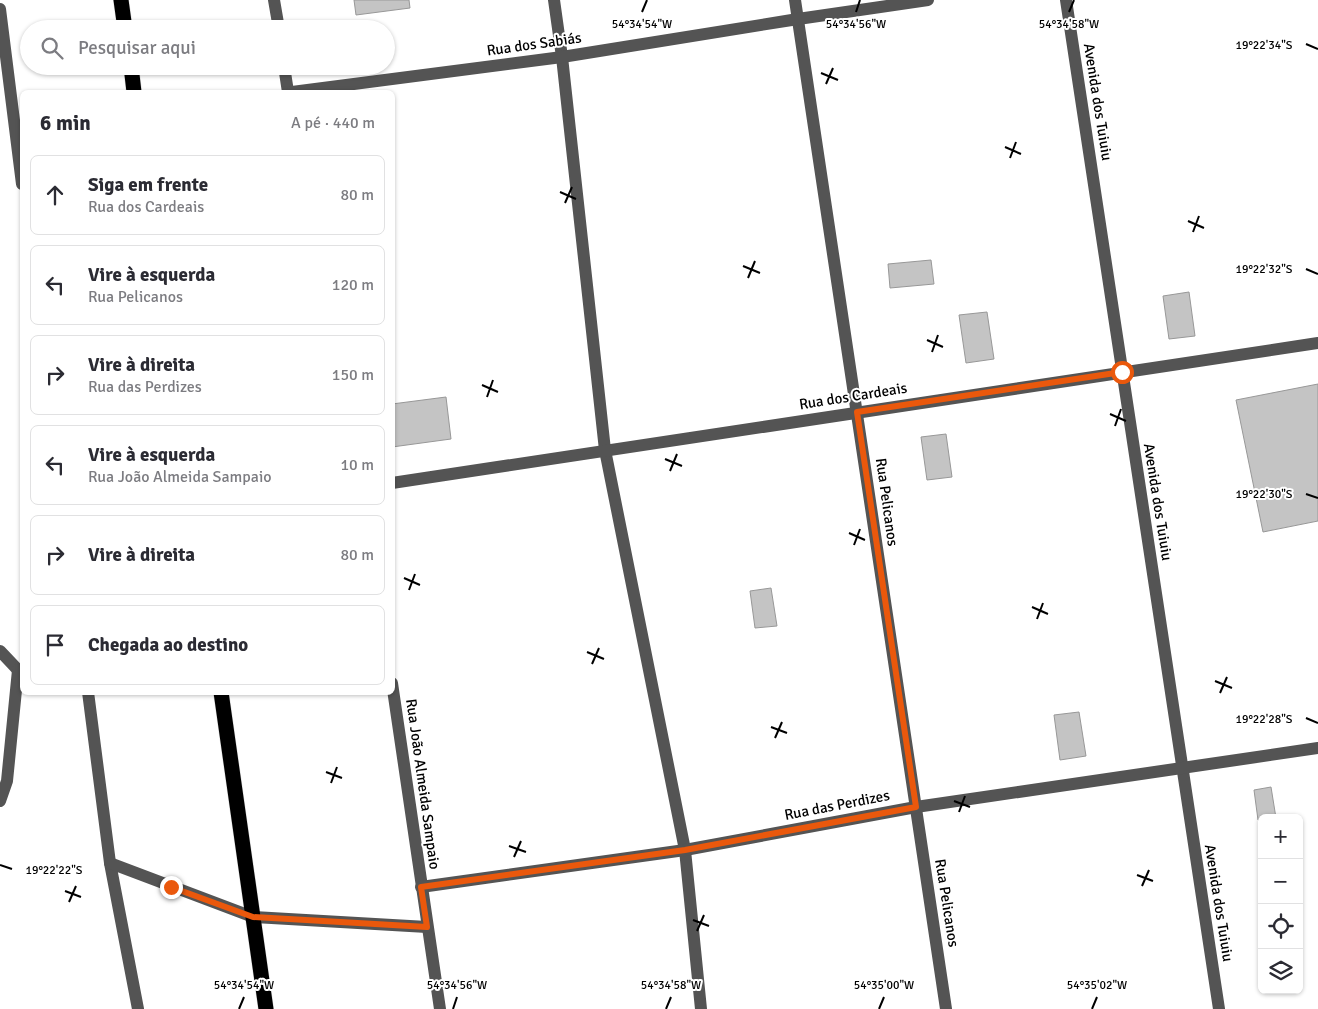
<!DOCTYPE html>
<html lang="pt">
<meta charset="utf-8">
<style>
:root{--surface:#fff;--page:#f7f7f7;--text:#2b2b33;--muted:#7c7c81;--line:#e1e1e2}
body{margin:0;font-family:Signika,sans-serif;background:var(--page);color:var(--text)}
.controls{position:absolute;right:15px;bottom:15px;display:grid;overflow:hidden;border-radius:8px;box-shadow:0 1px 4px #0004}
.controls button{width:45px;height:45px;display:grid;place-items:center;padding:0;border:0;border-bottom:1px solid var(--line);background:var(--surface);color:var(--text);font:25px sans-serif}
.stop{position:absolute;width:15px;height:15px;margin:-11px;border:4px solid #ea580c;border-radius:50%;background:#fff}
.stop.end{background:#ea580c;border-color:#fff;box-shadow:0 1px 5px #0008}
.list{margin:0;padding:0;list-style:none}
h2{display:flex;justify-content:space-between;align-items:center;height:65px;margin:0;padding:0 20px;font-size:21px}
h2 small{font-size:16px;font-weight:400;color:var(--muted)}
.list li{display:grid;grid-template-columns:32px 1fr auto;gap:15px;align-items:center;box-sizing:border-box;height:80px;margin:0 10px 10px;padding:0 10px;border:1px solid var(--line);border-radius:8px}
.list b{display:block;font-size:19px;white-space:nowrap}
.list p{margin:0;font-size:16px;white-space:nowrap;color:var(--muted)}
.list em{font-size:16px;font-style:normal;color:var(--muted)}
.icon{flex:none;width:28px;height:28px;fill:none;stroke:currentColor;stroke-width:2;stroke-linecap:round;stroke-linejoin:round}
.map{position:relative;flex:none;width:1318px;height:1009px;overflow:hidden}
.search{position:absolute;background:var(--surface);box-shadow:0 1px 4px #0004;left:20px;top:20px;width:375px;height:55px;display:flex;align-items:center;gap:12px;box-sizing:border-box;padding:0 18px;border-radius:28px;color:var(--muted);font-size:19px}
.panel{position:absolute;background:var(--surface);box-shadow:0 1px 4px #0004;left:20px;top:90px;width:375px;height:605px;border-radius:8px}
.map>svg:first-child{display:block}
</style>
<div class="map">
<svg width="1318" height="1009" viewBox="0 0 1318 1009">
<rect width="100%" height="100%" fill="#fff"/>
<g fill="#c4c4c4" stroke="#989898">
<polygon points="354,0 409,0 410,8 356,15"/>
<polygon points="931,260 934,284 890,288 888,264"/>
<polygon points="1189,292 1195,336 1169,339 1163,296"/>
<polygon points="987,312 994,359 966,363 959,315"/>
<polygon points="1318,384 1318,521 1263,532 1236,400"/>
<polygon points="446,397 451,439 392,447 392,404"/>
<polygon points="946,434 952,477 927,480 921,437"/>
<polygon points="771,588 777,626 755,628 750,591"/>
<polygon points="1079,712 1086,756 1060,760 1054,715"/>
<polygon points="1271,787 1276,818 1262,818 1262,820 1258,820 1254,790"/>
</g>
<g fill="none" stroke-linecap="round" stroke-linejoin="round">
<g stroke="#dbdbdb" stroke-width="16">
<g id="highway">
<polyline points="121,0 125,29"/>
<polyline points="131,66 134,92"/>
<polyline points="221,692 266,1009"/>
</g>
</g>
<g stroke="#545454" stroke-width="12">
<polyline points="274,0 279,29"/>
<polyline points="554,0 562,57 605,450 685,850 701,1009"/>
<polyline points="795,0 946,1009"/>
<polyline points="1066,0 1219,1009"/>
<polyline points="0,9 22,184"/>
<polyline points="284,66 288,92"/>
<polyline points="292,92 562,57 798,19 928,0"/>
<polyline points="392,483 1318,343"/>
<polyline points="0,651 18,670 22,670"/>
<polyline points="392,683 440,1009"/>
<polyline points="88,692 110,863 138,1009"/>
<polyline points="0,801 7,781 18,670"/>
<polyline points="110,863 253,917 427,927"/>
<polyline points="421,887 685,850 916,807 1318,748"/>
</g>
<use href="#highway" stroke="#000" stroke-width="15"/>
</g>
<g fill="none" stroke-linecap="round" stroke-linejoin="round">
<polyline stroke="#ea580c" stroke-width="6" points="171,887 253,917 427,927 421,887 685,850 916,807 857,412 1122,372"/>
</g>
<path fill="none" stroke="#000" stroke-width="2" d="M 642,12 L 647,0M 856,12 L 860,0M 1069,12 L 1074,0M 1306,44 L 1318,49M 821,73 L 838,80M 826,84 L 833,68M 1005,147 L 1021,154M 1010,158 L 1016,142M 560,192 L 576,199M 565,203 L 572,187M 1188,221 L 1204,228M 1193,232 L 1199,216M 743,266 L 760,273M 1306,269 L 1318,274M 748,278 L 755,261M 927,340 L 943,347M 932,352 L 938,335M 482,385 L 498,392M 487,397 L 493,380M 1110,414 L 1126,421M 1115,426 L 1121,409M 665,459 L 682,466M 670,471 L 677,454M 1306,494 L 1318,498M 849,533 L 865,540M 854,545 L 860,529M 404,578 L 420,585M 409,590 L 415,574M 1032,607 L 1048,614M 1037,619 L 1043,603M 587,652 L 604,659M 592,664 L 599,648M 1215,681 L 1232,688M 1220,693 L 1227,677M 1306,718 L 1318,723M 771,727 L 787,733M 775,738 L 782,722M 326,772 L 342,778M 331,783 L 337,767M 954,801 L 970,807M 959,812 L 965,796M 509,846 L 526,852M 514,857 L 521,841M 0,865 L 12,869M 1137,875 L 1153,881M 1142,886 L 1149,870M 65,891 L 81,897M 69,902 L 76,886M 693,920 L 709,926M 697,931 L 704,915M 239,1009 L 244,997M 453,1009 L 457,997M 666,1009 L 671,997M 879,1009 L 884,997M 1092,1009 L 1097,997"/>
<g text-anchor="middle" stroke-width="4" stroke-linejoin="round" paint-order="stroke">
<g font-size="15" fill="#000" stroke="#fff">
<text transform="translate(534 44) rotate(-8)" y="5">Rua dos Sabiás</text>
<text transform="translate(1098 102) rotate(81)" y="5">Avenida dos Tuiuiu</text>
<text transform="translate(853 396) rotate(-9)" y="5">Rua dos Cardeais</text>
<text transform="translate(887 502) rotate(82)" y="5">Rua Pelicanos</text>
<text transform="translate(1158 502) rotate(81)" y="5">Avenida dos Tuiuiu</text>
<text transform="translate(423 784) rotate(82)" y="5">Rua João Almeida Sampaio</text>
<text transform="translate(837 805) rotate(-11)" y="5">Rua das Perdizes</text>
<text transform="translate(947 903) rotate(81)" y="5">Rua Pelicanos</text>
<text transform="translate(1219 903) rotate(81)" y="5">Avenida dos Tuiuiu</text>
</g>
</g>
<g font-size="12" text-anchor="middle" fill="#000" stroke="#fff" stroke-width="4" stroke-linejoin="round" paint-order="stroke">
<text x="642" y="28">54°34'54"W</text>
<text x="856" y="28">54°34'56"W</text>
<text x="1069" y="28">54°34'58"W</text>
<text x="1264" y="49">19°22'34"S</text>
<text x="1264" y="273">19°22'32"S</text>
<text x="1264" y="498">19°22'30"S</text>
<text x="1264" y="723">19°22'28"S</text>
<text x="54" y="874">19°22'22"S</text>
<text x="244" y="989">54°34'54"W</text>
<text x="457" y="989">54°34'56"W</text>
<text x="671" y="989">54°34'58"W</text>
<text x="884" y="989">54°35'00"W</text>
<text x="1097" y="989">54°35'02"W</text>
</g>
</svg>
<div class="controls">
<button>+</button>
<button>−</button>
<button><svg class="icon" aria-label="locate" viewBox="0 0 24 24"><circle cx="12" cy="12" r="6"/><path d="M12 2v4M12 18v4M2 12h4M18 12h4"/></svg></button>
<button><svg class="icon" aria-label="layers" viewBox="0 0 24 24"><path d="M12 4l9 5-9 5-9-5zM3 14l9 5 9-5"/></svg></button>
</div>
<div class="stop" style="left:1122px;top:372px"></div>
<div class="stop end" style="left:171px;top:887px"></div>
<div class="search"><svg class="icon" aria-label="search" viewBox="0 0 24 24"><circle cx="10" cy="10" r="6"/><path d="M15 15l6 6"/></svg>Pesquisar aqui</div>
<section class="panel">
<h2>6 min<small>A pé · 440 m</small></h2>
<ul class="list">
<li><svg class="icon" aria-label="ahead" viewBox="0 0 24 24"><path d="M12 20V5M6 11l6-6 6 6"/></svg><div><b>Siga em frente</b><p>Rua dos Cardeais</p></div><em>80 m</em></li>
<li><svg class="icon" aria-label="left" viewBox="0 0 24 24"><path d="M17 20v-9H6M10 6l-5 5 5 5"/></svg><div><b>Vire à esquerda</b><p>Rua Pelicanos</p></div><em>120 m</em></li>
<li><svg class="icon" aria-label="right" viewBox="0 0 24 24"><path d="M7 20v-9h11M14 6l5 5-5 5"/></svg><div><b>Vire à direita</b><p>Rua das Perdizes</p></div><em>150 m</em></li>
<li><svg class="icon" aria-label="left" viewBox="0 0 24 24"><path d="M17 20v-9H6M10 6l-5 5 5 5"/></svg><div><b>Vire à esquerda</b><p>Rua João Almeida Sampaio</p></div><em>10 m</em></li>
<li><svg class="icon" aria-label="right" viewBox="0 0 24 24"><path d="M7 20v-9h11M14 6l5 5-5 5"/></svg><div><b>Vire à direita</b></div><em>80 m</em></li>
<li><svg class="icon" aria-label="arrive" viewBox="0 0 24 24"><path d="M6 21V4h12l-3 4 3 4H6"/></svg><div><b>Chegada ao destino</b></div></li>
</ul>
</section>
</div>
